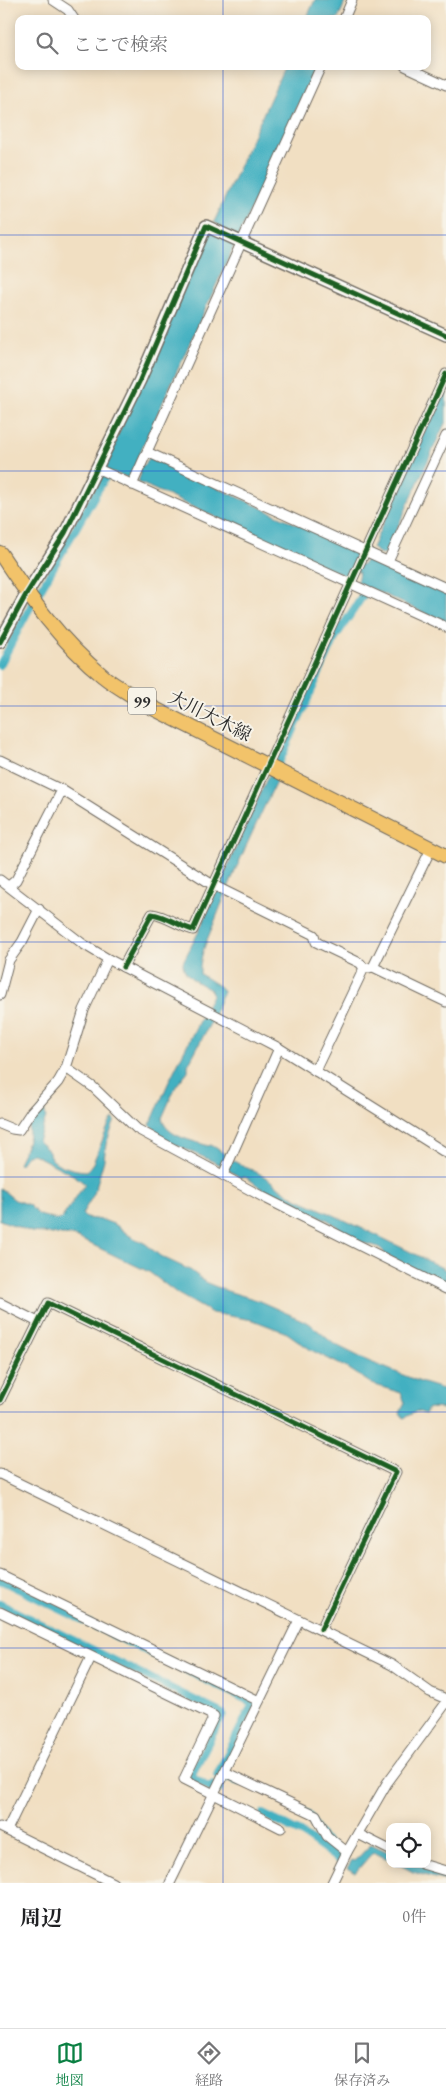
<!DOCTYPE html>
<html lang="ja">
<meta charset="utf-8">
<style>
:root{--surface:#fff;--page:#f6f6f6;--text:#202124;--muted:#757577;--line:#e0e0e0;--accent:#0b8043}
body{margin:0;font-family:"EB Garamond","Noto Serif JP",serif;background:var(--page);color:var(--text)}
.controls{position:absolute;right:15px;bottom:15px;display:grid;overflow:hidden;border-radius:10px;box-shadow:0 2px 12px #0003}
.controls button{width:45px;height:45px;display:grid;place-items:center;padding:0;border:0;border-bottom:1px solid var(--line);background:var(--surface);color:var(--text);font:25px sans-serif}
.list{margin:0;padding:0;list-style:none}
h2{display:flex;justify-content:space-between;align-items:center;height:65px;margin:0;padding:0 20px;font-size:21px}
h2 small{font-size:16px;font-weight:400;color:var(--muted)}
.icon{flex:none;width:28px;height:28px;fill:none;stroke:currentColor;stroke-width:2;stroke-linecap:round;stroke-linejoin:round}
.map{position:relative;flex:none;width:446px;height:1883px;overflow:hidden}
.search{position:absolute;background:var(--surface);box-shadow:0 2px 12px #0003;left:15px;right:15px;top:15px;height:55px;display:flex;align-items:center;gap:12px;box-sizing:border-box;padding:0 18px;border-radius:10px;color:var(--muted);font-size:19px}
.sheet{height:145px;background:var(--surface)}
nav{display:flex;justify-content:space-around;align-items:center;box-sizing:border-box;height:70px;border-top:1px solid var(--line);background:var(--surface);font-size:14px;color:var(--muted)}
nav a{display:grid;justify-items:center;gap:2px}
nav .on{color:var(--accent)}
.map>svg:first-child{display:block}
</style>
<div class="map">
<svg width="446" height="1883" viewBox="0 0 446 1883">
<rect width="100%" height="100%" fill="#f7f3e8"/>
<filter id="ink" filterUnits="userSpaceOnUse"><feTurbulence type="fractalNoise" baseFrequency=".02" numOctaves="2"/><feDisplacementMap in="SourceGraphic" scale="10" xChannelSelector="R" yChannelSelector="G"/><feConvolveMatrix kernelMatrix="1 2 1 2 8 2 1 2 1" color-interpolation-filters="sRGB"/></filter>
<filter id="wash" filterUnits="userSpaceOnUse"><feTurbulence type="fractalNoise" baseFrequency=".0096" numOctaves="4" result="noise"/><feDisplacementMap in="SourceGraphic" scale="20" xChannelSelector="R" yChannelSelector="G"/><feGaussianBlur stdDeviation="1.12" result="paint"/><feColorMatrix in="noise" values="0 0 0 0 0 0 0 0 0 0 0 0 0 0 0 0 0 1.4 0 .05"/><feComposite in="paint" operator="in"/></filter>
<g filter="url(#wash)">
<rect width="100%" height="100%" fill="#f1dfc2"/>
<g fill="#43b0c1" stroke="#376e76">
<polygon points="315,0 346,0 338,19 306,19"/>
<polygon points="285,66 316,66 136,461 144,466 150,457 358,552 355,562 362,565 368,557 446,592 446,623 357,582 359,572 352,570 347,577 138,482 141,473 134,469 128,478 103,468 208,234 223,228 214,222"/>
<polygon points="446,382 446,421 386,553 382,555 372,548"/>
<path d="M 268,776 L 277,780 C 255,826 234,871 216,918 C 209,937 199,953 200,974 L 220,987 L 223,992 L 213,1018 L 188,1065 L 188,1071 L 176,1086 L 162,1118 C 166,1137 192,1140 208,1146 L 211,1145 C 219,1149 225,1155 232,1160 C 241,1166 251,1169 260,1174 C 273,1181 284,1193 298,1199 C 348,1221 398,1245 446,1270 L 446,1284 L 385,1255 C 382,1245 372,1246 364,1243 C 359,1241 355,1238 350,1235 C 341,1231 333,1222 324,1218 C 308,1211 290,1207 275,1198 C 264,1191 255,1182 243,1176 L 241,1178 L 221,1165 L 165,1140 L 150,1125 L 170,1079 L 212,995 L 211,990 C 200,984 182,976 183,962 L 198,933 Z"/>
<path d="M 43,1104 L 46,1118 L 38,1141 L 49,1151 C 48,1165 76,1171 87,1171 L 93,1163 L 109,1124 L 113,1119 L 115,1120 L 106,1144 L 104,1160 L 94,1194 L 82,1214 L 86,1218 L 103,1220 L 116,1225 L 130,1236 L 146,1244 L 160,1256 L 190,1270 L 207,1283 L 227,1291 L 257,1300 L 309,1323 L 334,1344 L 368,1361 L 423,1383 L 446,1390 L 446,1409 L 428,1408 L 425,1414 L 417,1411 L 404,1418 L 400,1413 L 405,1403 L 401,1393 L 372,1384 L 349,1369 L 311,1350 L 287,1333 L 253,1320 L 212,1313 L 178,1294 L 149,1272 L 74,1236 L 31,1232 L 0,1220 L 0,1188 L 15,1200 L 29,1205 L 39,1215 L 58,1220 L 62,1218 L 85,1184 L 75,1176 L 33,1154 L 27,1155 L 19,1165 L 18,1163 C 23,1151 32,1139 28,1126 Z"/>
<polygon points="371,1844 390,1853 390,1860 373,1852 355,1873 347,1868 352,1860 355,1861"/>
<polygon points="398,1864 413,1864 446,1874 446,1881 413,1872"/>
</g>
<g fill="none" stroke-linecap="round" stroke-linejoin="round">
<g stroke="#43b0c1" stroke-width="8">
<polyline points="0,665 27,613 110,469"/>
<polyline points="268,787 336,636 362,597 366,584"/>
<polyline points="0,1580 253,1703 217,1775 224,1780 225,1777 240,1782"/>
<polyline points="0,1604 223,1714 191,1776 211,1789 212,1785 219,1789"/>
<polyline points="263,1814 304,1835 340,1861 343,1855 322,1839 308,1815 300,1811"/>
</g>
</g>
</g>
<g filter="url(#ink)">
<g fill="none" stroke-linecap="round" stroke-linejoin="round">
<g stroke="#706a60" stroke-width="11">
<g id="minor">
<polyline points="53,0 68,10 74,19"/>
<polyline points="344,19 352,0"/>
<polyline points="405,66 446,85"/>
<polyline points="147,452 446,588"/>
<polyline points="96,468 446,627"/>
<polyline points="132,485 321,66"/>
<polyline points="388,561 446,436"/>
<polyline points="0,760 62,790 213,885 314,935 316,942 360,963 364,968"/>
<polyline points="0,880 83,944 108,959 279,1048 446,1153"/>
<polyline points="9,886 16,880 62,790"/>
<path d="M 123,967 L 152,914 C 167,916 178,926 193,930 L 446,374"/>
<polyline points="373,967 431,849"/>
<polyline points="369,968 373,967 446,1002"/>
<polyline points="0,995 9,960 22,942 39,909"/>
<polyline points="66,1068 93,1087 137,1129 263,1197 446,1289"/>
<polyline points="315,1071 364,968"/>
<polyline points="0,1124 12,1129 19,1130 31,1112 58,1082 66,1068 84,1010 108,959"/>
<polyline points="223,1175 279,1048"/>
<polyline points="0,1303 38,1322"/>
<polyline points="0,1400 48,1303 396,1472 321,1629"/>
<polyline points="0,1474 392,1665 430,1692 446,1699"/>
<polyline points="0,1575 259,1701"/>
<polyline points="0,1612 214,1716 184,1779 281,1828"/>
<polyline points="225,1772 316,1815 327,1836 347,1852"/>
<polyline points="0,1827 113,1883"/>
<polyline points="7,1830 91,1657"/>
<polyline points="358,1834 390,1850"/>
<polyline points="422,1864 446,1871"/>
<polyline points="170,1883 299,1620"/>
<polyline points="332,1883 347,1852 387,1783 446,1703"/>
</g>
</g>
<g stroke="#706a60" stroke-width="14">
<polyline id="tertiary" points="0,642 27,593 65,533 140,380 206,226 446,335"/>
</g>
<g stroke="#706a60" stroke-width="16">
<path id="primary" d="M 0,553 C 29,597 62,643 103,676 C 116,687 133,695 147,705 L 446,856"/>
</g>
<use href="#minor" stroke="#fff" stroke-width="9"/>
<use href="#tertiary" stroke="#fff" stroke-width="11"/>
<use href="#primary" stroke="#f2c36a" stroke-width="14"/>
<g stroke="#f7f3e8" stroke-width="8">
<g id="cycleway">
<polyline points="0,642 27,593 65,533 140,380 206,226 446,335"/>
<path d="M 123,967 L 152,914 C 167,916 178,926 193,930 L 446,374"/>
<polyline points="0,1400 48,1303 396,1472 321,1629"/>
</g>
</g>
<use href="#cycleway" stroke="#1b5e20" stroke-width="5"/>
</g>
</g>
<path fill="none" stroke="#1d4ed8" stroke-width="1" stroke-opacity="0.55" d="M 223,0 L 223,19M 223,66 L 223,1883M 0,235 L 446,235M 0,471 L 446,471M 0,706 L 446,706M 0,942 L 446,942M 0,1177 L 446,1177M 0,1412 L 446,1412M 0,1648 L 446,1648"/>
<g text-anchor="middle" stroke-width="4" stroke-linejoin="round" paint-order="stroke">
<rect fill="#f7f3e8" stroke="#686764" stroke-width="1" x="128" y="687.5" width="28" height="27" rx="4"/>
<g font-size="16" font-weight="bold" fill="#2b2b2b">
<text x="142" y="707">99</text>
</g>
<g font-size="18" fill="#2b2b2b" stroke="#f7f3e8">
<text transform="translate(210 716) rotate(27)" y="6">大川大木線</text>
</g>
</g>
</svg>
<div class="controls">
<button><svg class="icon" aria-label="locate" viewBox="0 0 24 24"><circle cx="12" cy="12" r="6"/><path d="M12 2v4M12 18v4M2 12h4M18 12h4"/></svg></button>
</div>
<div class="search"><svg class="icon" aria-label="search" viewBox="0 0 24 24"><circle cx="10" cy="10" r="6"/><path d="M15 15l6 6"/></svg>ここで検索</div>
</div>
<section class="sheet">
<h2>周辺<small>0件</small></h2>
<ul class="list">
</ul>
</section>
<nav>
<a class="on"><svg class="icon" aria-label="map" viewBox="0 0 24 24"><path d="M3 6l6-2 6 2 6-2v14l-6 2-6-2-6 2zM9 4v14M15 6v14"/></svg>地図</a>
<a><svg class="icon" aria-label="directions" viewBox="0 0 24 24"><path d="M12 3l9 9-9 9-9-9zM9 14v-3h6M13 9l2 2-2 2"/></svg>経路</a>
<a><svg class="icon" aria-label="saved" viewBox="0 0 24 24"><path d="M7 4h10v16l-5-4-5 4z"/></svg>保存済み</a>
</nav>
